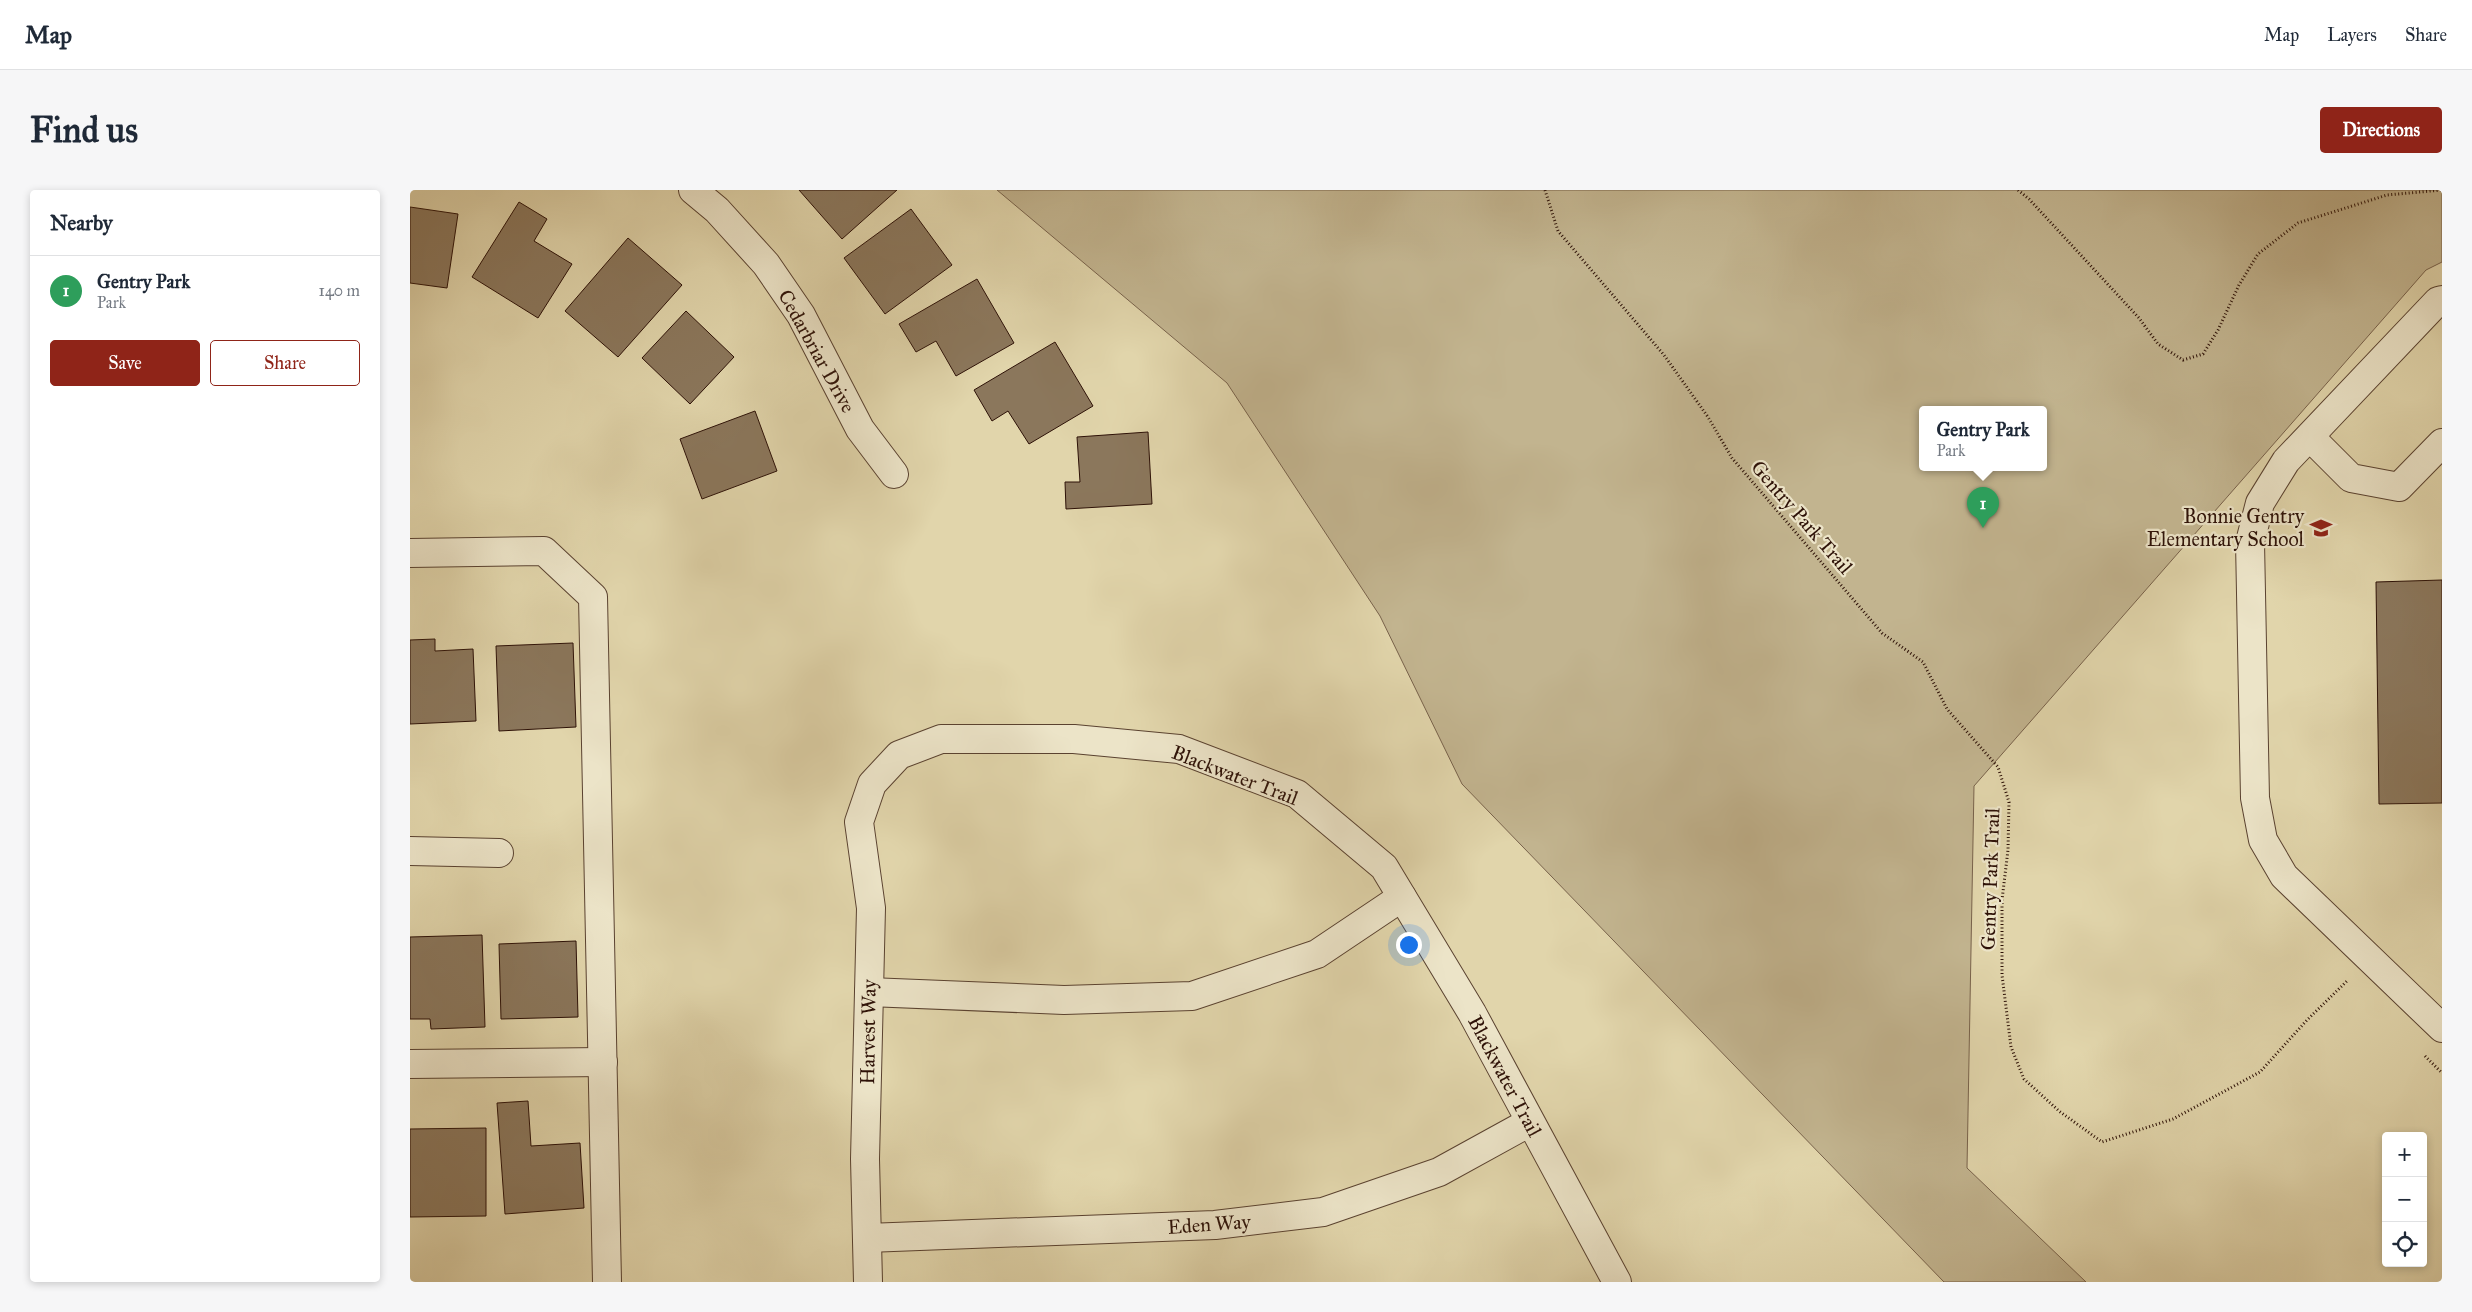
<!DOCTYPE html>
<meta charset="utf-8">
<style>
:root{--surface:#fff;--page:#f6f6f7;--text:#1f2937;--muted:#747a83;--line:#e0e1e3;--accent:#8f2418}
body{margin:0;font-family:"IM FELL Great Primer",serif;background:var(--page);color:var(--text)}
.controls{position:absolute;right:15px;bottom:15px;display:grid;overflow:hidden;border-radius:5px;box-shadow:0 2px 8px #0003}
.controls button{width:45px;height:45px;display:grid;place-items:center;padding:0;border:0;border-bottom:1px solid var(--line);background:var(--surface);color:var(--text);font:25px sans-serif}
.you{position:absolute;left:998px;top:754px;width:18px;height:18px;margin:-12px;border:4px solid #fff;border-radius:50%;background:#1a73e8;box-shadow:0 0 0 8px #1a73e833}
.badge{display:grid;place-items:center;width:32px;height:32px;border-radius:50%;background:var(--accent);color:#fff;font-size:16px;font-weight:700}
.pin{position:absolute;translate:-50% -41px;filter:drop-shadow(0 1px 2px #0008)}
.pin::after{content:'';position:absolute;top:26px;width:18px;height:15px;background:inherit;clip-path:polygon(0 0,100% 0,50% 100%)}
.popup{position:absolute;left:1509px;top:216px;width:128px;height:65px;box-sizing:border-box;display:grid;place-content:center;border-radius:5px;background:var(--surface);filter:drop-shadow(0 1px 4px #0005);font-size:16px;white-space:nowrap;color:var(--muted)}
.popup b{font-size:19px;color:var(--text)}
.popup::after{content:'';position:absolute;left:50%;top:100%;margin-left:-10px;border:10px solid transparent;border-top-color:var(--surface)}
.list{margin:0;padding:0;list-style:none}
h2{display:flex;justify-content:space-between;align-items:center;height:65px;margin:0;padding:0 20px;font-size:21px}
h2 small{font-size:16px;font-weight:400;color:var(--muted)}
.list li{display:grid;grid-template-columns:32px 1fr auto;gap:15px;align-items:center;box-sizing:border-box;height:70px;padding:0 20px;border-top:1px solid var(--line)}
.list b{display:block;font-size:19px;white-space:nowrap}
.list p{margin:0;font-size:16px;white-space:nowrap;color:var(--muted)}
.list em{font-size:16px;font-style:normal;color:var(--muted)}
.actions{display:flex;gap:10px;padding:15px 20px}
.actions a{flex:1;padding:11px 0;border:1px solid var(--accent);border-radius:5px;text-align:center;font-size:18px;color:var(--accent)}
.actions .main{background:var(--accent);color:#fff}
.icon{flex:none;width:28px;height:28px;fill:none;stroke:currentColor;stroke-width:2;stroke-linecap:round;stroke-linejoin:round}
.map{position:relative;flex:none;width:2032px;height:1092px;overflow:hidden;border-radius:5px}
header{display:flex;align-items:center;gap:30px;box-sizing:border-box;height:70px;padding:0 25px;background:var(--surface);border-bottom:1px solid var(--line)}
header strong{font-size:24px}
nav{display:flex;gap:28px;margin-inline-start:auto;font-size:18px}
.intro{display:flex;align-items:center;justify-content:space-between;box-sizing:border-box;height:120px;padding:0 30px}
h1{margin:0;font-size:35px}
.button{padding:12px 22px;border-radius:5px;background:var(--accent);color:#fff;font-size:18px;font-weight:700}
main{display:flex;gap:30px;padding:0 30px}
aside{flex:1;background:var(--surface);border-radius:5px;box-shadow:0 2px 8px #0003}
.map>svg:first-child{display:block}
</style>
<header>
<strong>Map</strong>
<nav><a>Map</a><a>Layers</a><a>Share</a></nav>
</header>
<div class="intro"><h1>Find us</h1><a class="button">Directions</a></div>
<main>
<aside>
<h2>Nearby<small></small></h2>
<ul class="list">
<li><span class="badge" style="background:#2e9e5b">1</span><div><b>Gentry Park</b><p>Park</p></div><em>140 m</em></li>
</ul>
<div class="actions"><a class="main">Save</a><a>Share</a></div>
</aside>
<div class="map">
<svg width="2032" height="1092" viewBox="0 0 2032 1092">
<rect width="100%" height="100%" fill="#e1d5ab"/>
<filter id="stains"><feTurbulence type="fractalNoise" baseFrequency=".004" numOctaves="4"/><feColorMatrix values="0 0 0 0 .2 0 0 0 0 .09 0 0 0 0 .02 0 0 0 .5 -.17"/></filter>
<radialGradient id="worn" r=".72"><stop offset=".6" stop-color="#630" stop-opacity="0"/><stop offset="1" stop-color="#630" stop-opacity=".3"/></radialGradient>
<path fill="#c2b48f" stroke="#78624b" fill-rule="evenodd" d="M 587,0 L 2032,0 L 2032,72 L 2016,80 L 1564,596 L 1557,978 L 1676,1092 L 1534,1092 L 1052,594 L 970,426 L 817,193 ZM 1513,219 L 1633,219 L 1633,277 L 1513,277 Z"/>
<g fill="#8b775c" stroke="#2d1107">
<polygon points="389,0 487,0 432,49"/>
<polygon points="109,12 137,29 124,51 162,74 128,128 62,87"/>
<polygon points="0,17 48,24 37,98 0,93"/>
<polygon points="501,19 542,75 475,124 434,68"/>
<polygon points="218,48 272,95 208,167 155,121"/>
<polygon points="567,89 604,153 546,186 526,151 506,162 489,134"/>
<polygon points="276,121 324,167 280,214 232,168"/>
<polygon points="645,152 683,216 619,254 598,221 582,231 564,200"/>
<polygon points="345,221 367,281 292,309 270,249"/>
<polygon points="738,242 742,314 656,319 655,292 670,292 667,247"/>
<polygon points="2032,390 2032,613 1969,614 1966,392"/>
<polygon points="25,449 25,461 63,459 66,531 0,534 0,450"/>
<polygon points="163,453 166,537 89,541 86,456"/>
<polygon points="72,745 75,837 21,839 20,829 0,829 0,747"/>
<polygon points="166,751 168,827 91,829 89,754"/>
<polygon points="118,911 121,956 170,953 174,1018 95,1024 87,913"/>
<polygon points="76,938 76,1026 0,1027 0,939"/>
</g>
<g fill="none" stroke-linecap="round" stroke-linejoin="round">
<g stroke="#5a4230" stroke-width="30">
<g id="minor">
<polyline points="283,0 307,20 356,74 391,125 450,239 484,284"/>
<polyline points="2032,110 2028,111 1876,271 1850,313 1840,352 1845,608 1853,650 1874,686 2032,838"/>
<polyline points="1900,247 1941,288 1989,297 2032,253"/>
<polyline points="0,363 134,361 183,407 197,1092"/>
<polyline points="0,661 89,663"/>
<polyline points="459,802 654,810 782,806 907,764 992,707"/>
<polyline points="0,874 193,872"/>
<polyline points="457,1048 805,1035 913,1022 1029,982 1120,932"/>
<polyline points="458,1092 455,969 461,718 449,632 462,594 489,565 531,549 664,549 769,559 887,604 974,677 1062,823 1207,1092"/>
</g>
</g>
<g stroke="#2d1107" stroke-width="3" stroke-dasharray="1 2.5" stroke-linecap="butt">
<polyline points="1135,0 1148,41 1254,165 1298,227 1322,268 1472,443 1513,472 1537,519 1588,577 1599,612 1598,660 1592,710 1592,785 1601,857 1614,889 1649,921 1692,952 1763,929 1850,882 1897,830 1937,791 1938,792"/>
<polyline points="1608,0 1619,9 1729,128 1748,154 1773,170 1793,164 1808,140 1829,95 1848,64 1888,33 1977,5 2032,0"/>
<polyline points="2015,866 2032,883"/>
</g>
<use href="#minor" stroke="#ece4c8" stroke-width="28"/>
</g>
<defs>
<g id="school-bare" transform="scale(1.725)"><path d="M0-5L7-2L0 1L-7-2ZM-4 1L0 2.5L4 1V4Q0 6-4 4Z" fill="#8f2418" stroke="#ece4c8" stroke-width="2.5" paint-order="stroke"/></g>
</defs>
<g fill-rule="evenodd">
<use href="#school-bare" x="1911" y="338"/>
</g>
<g text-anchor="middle" stroke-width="4.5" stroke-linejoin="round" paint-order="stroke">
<g font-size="20" fill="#2d1107" stroke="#ece4c8">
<text transform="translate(407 161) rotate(61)" y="7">Cedarbriar Drive</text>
<text transform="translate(1392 327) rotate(49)" y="7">Gentry Park Trail</text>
<text transform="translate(825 585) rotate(21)" y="7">Blackwater Trail</text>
<text transform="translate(1580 689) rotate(-88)" y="7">Gentry Park Trail</text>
<text transform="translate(458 842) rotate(-89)" y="7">Harvest Way</text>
<text transform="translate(1095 886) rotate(62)" y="7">Blackwater Trail</text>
<text transform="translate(799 1034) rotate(-4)" y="7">Eden Way</text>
</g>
<g font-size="20" fill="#2d1107" stroke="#ece4c8" text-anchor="end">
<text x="1894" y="333">Bonnie Gentry<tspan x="1894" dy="23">Elementary School</tspan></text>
</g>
</g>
<rect width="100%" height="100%" filter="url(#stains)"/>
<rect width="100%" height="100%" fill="url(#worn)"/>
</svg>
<div class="controls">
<button>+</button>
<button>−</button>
<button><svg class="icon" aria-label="locate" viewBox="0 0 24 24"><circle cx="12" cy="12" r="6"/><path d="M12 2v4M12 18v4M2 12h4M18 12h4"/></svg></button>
</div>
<div class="you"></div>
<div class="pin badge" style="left:1573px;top:338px;background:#2e9e5b">1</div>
<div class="popup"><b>Gentry Park</b>Park</div>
</div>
</main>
